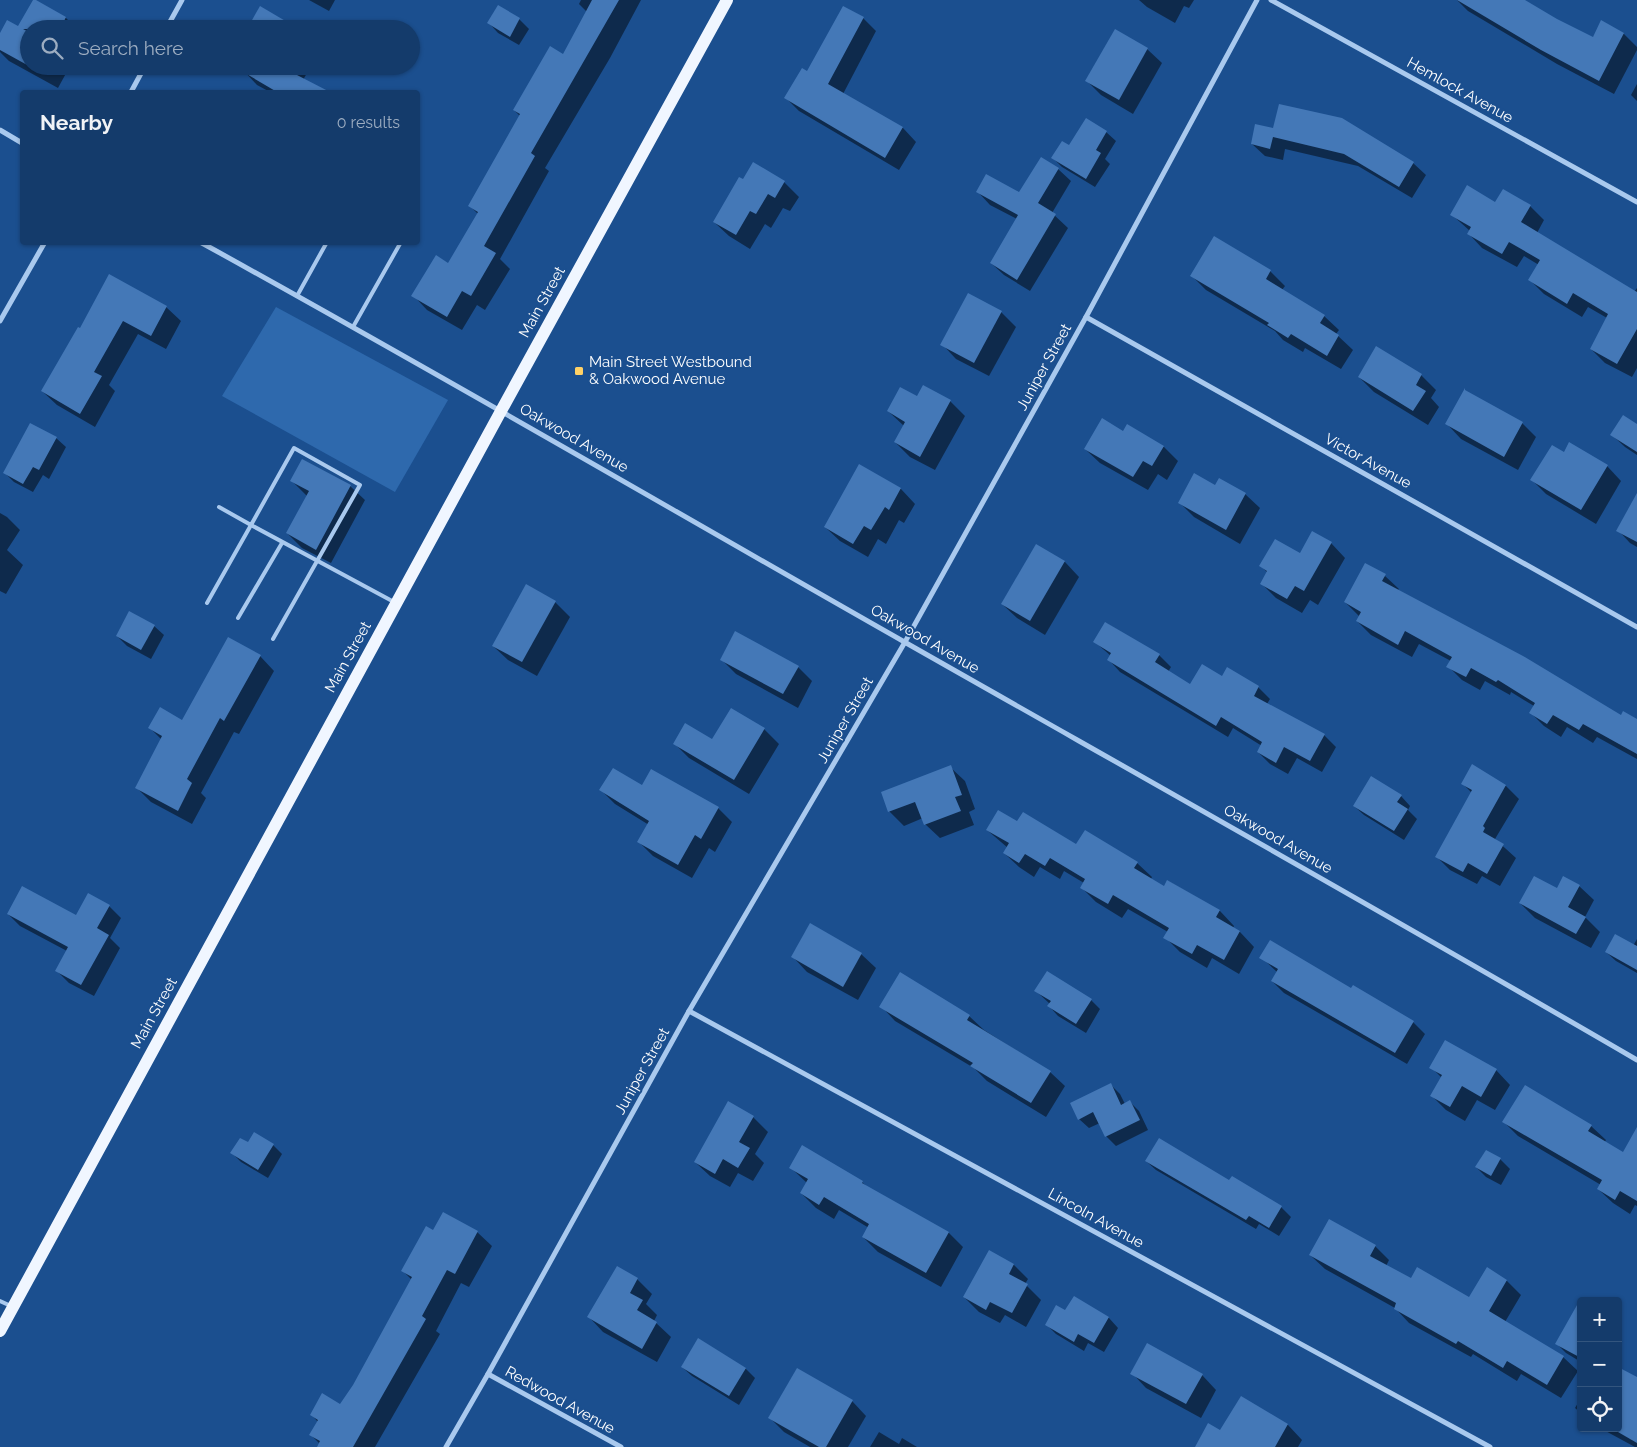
<!DOCTYPE html>
<meta charset="utf-8">
<style>
:root{--surface:#143b6b;--page:#214673;--text:#f1f3f6;--muted:#9dadc1;--line:#33557e}
body{margin:0;font-family:Raleway,sans-serif;background:var(--page);color:var(--text)}
.controls{position:absolute;right:15px;bottom:15px;display:grid;overflow:hidden;border-radius:5px;box-shadow:0 1px 4px #0004}
.controls button{width:45px;height:45px;display:grid;place-items:center;padding:0;border:0;border-bottom:1px solid var(--line);background:var(--surface);color:var(--text);font:25px sans-serif}
.list{margin:0;padding:0;list-style:none}
h2{display:flex;justify-content:space-between;align-items:center;height:65px;margin:0;padding:0 20px;font-size:21px}
h2 small{font-size:16px;font-weight:400;color:var(--muted)}
.icon{flex:none;width:28px;height:28px;fill:none;stroke:currentColor;stroke-width:2;stroke-linecap:round;stroke-linejoin:round}
.map{position:relative;flex:none;width:1637px;height:1447px;overflow:hidden}
.search{position:absolute;background:var(--surface);box-shadow:0 1px 4px #0004;left:20px;top:20px;width:400px;height:55px;display:flex;align-items:center;gap:12px;box-sizing:border-box;padding:0 18px;border-radius:28px;color:var(--muted);font-size:19px}
.panel{position:absolute;background:var(--surface);box-shadow:0 1px 4px #0004;left:20px;top:90px;width:400px;height:155px;border-radius:5px}
.map>svg:first-child{display:block}
</style>
<div class="map">
<svg width="1637" height="1447" viewBox="0 0 1637 1447">
<rect width="100%" height="100%" fill="#1b4f8f"/>
<polygon fill="#2e69ad" points="276,307 448,400 395,492 222,396"/>
<g fill="#0007">
<polygon points="34,0 66,18 77,29 29,29 29,66 70,66 58,88 9,61 0,52 0,36 19,28"/>
<polygon points="309,0 335,0 329,11"/>
<polygon points="581,0 641,0 610,58 545,168 549,171 500,259 510,269 485,310 477,305 462,330 427,310 413,295 449,264 478,214 470,206 520,116 514,110 563,56 587,12 579,4"/>
<polygon points="1139,0 1194,0 1189,8 1184,6 1175,23 1147,7"/>
<polygon points="1457,0 1522,0 1556,20 1593,38 1602,22 1624,34 1637,47 1637,50 1614,94 1557,64 1468,11"/>
<polygon points="863,18 876,31 843,94 903,128 916,142 899,170 799,111 786,98 807,73"/>
<polygon points="519,19 529,29 519,45 498,33 489,23"/>
<polygon points="1147,49 1162,63 1133,114 1101,95 1087,81"/>
<polygon points="247,66 311,66 303,80 327,92 270,92 257,85 244,71"/>
<polygon points="1637,84 1637,101 1631,95"/>
<polygon points="1256,126 1413,163 1426,175 1412,198 1358,166 1285,149 1283,160 1265,156 1252,144"/>
<polygon points="1106,132 1116,141 1105,159 1110,164 1095,187 1062,167 1053,158 1070,147"/>
<polygon points="1058,169 1071,181 1052,213 1068,228 1030,291 1004,275 991,263 1017,219 990,205 978,192 1020,194"/>
<polygon points="744,181 784,182 799,197 790,211 783,208 771,228 765,224 750,249 729,236 714,222"/>
<polygon points="1496,204 1530,206 1544,220 1537,233 1634,292 1637,288 1637,368 1632,377 1605,363 1591,349 1607,318 1588,307 1582,317 1544,294 1530,280 1539,265 1524,256 1517,267 1482,248 1468,233 1470,231 1451,214"/>
<polygon points="1270,271 1285,286 1282,290 1324,316 1339,330 1336,334 1353,350 1341,369 1305,348 1303,352 1283,340 1275,331 1206,290 1192,276"/>
<polygon points="969,295 1001,312 1016,327 989,376 956,359 942,344"/>
<polygon points="166,307 181,321 166,349 138,334 109,385 115,391 95,427 57,405 42,391 81,330"/>
<polygon points="1377,348 1421,375 1436,390 1431,398 1439,407 1428,425 1374,392 1359,377"/>
<polygon points="924,386 950,401 965,416 935,470 910,457 895,442 904,426 888,411 917,398"/>
<polygon points="1522,423 1536,437 1518,470 1461,439 1447,424"/>
<polygon points="1637,425 1637,455 1625,447 1612,435"/>
<polygon points="1123,432 1164,447 1178,461 1167,480 1158,474 1148,490 1100,463 1085,449"/>
<polygon points="56,438 66,447 49,479 43,475 33,492 14,482 5,473"/>
<polygon points="1564,454 1607,466 1621,481 1596,524 1546,494 1532,480"/>
<polygon points="859,466 901,489 915,504 904,523 899,520 886,544 878,539 868,557 840,541 825,527"/>
<polygon points="292,481 350,486 365,500 331,563 302,548 287,533 307,496"/>
<polygon points="1216,487 1245,494 1260,508 1240,544 1194,517 1180,503"/>
<polygon points="1637,496 1637,547 1630,543 1618,530"/>
<polygon points="0,513 7,517 20,530 7,550 23,565 6,594 0,591"/>
<polygon points="1331,543 1345,558 1318,605 1310,600 1302,613 1276,598 1262,584 1268,573 1261,566 1300,554"/>
<polygon points="1036,546 1065,562 1079,577 1045,635 1017,618 1002,604"/>
<polygon points="1385,576 1399,589 1398,590 1621,717 1637,720 1637,759 1597,737 1593,743 1567,727 1561,737 1544,726 1531,713 1534,706 1511,692 1510,695 1485,681 1480,690 1462,680 1448,666 1451,661 1419,644 1412,657 1371,635 1357,621 1360,617 1345,602"/>
<polygon points="555,602 570,617 537,676 508,660 493,646"/>
<polygon points="1106,623 1159,655 1171,667 1168,672 1190,685 1222,678 1227,669 1258,687 1270,699 1267,704 1324,735 1336,747 1322,772 1297,758 1288,774 1270,764 1258,752 1262,746 1233,728 1228,737 1120,672 1109,660 1111,656 1095,642"/>
<polygon points="154,626 164,635 151,659 127,646 117,636"/>
<polygon points="260,656 274,671 239,734 234,732 201,793 206,798 192,824 151,802 136,787 162,740 150,728 183,722"/>
<polygon points="721,659 798,667 812,681 798,708 736,674"/>
<polygon points="764,729 779,744 749,794 689,758 674,743 712,741"/>
<polygon points="950,767 965,781 975,809 969,812 974,825 940,838 925,824 923,818 904,826 889,811"/>
<polygon points="1462,783 1506,786 1519,799 1495,839 1516,858 1500,886 1482,876 1477,884 1450,870 1437,857 1472,793"/>
<polygon points="642,787 718,808 732,822 715,852 709,848 692,878 653,856 639,842 649,825 615,804 601,790"/>
<polygon points="1401,796 1410,806 1408,810 1417,819 1404,840 1364,815 1354,806"/>
<polygon points="1018,823 1076,846 1137,863 1152,877 1151,879 1164,887 1168,881 1220,911 1234,926 1233,928 1240,932 1254,947 1239,974 1212,958 1207,968 1180,952 1165,937 1168,932 1128,909 1122,918 1096,902 1082,888 1084,883 1064,871 1060,879 1040,867 1034,877 1019,867 1004,853 1008,848 987,830"/>
<polygon points="1579,886 1594,900 1585,917 1600,932 1591,948 1535,918 1520,903 1557,890"/>
<polygon points="109,906 121,918 110,938 120,948 94,996 69,983 57,971 67,951 20,926 8,914 76,916"/>
<polygon points="1637,939 1637,973 1616,961 1606,952 1633,946"/>
<polygon points="861,954 876,968 858,1000 807,972 793,957"/>
<polygon points="1261,957 1413,1022 1425,1034 1407,1064 1284,993 1272,981 1277,972"/>
<polygon points="900,974 969,1016 984,1030 1050,1072 1065,1086 1046,1117 987,1081 974,1068 895,1021 881,1006"/>
<polygon points="1036,991 1091,1000 1100,1009 1086,1033 1058,1016 1049,1006 1050,1004"/>
<polygon points="1431,1067 1496,1070 1510,1085 1495,1110 1477,1100 1465,1121 1446,1110 1432,1096 1442,1078"/>
<polygon points="1110,1084 1120,1094 1125,1104 1130,1102 1139,1111 1148,1130 1116,1146 1106,1136 1100,1123 1089,1128 1079,1119"/>
<polygon points="729,1103 753,1117 768,1132 755,1154 764,1163 753,1181 738,1173 730,1187 710,1176 695,1162"/>
<polygon points="1504,1122 1591,1126 1606,1140 1604,1143 1623,1154 1637,1152 1637,1206 1635,1205 1630,1214 1613,1203 1598,1189 1601,1185 1518,1136"/>
<polygon points="248,1144 273,1145 282,1154 268,1178 241,1162 232,1153"/>
<polygon points="1500,1159 1510,1169 1501,1185 1486,1177 1476,1167"/>
<polygon points="1146,1161 1230,1182 1281,1207 1291,1217 1279,1236 1259,1224 1256,1229 1156,1170"/>
<polygon points="790,1167 862,1182 867,1187 949,1233 963,1247 941,1287 878,1252 863,1237 869,1228 839,1210 834,1219 816,1208 801,1193 807,1183"/>
<polygon points="434,1232 477,1232 492,1246 469,1287 461,1283 436,1331 440,1334 375,1447 318,1447 320,1444 311,1435 318,1422 311,1414 340,1406 354,1386 412,1280 403,1271"/>
<polygon points="1375,1246 1389,1260 1386,1266 1411,1280 1469,1298 1487,1269 1507,1281 1521,1295 1505,1322 1563,1357 1578,1371 1561,1398 1521,1374 1517,1381 1473,1354 1471,1357 1409,1323 1395,1308 1325,1269 1310,1255"/>
<polygon points="989,1252 1014,1265 1028,1279 1025,1284 1041,1300 1026,1327 1005,1315 1000,1323 979,1312 964,1297"/>
<polygon points="637,1279 652,1294 646,1304 657,1315 654,1321 671,1337 657,1362 603,1332 589,1317"/>
<polygon points="1074,1298 1109,1318 1118,1328 1104,1352 1088,1343 1084,1351 1056,1334 1046,1324 1065,1312"/>
<polygon points="1581,1325 1581,1362 1566,1353 1557,1344"/>
<polygon points="698,1340 746,1369 755,1378 739,1405 692,1376 682,1367"/>
<polygon points="1132,1373 1202,1375 1216,1390 1201,1418 1146,1388"/>
<polygon points="1637,1378 1637,1447 1635,1447 1600,1428 1618,1428"/>
<polygon points="1241,1397 1288,1425 1302,1440 1298,1447 1203,1447 1220,1432"/>
<polygon points="1581,1398 1581,1413 1575,1408"/>
<polygon points="852,1401 866,1416 848,1447 810,1447 784,1432 770,1418"/>
<polygon points="879,1432 899,1444 902,1438 917,1447 870,1447"/>
</g>
<g fill="#4478b7">
<polygon points="33,0 36,0 66,17 60,29 23,29 29,32 29,66 0,50 0,33 7,20 18,26"/>
<polygon points="592,0 619,0 531,153 535,156 484,246 496,253 471,296 462,291 447,317 411,296 436,255 448,263 478,212 468,206 520,114 513,110 550,46 563,54"/>
<polygon points="1457,0 1525,0 1557,19 1593,37 1601,20 1624,33 1599,81 1541,50"/>
<polygon points="498,5 520,18 510,37 487,23"/>
<polygon points="260,6 299,29 247,29"/>
<polygon points="843,6 864,17 828,84 903,127 885,158 784,98 802,68 807,71"/>
<polygon points="1115,29 1148,48 1119,100 1085,81"/>
<polygon points="233,66 287,66 298,73 297,75 330,92 277,92"/>
<polygon points="1279,104 1342,118 1414,162 1399,187 1344,154 1273,137 1270,149 1251,144 1255,124 1273,128"/>
<polygon points="1086,118 1107,131 1096,150 1101,153 1086,179 1051,158 1062,141 1069,145"/>
<polygon points="1041,157 1059,168 1038,203 1056,214 1017,280 990,263 1018,215 976,192 986,174 1019,192"/>
<polygon points="753,162 785,181 775,198 768,194 756,214 750,211 736,235 713,222 739,177 743,179"/>
<polygon points="1467,185 1495,202 1503,189 1531,205 1521,222 1637,292 1637,329 1617,364 1590,349 1608,314 1573,293 1567,304 1528,280 1540,260 1509,242 1502,254 1467,234 1471,227 1450,215"/>
<polygon points="1214,236 1271,270 1266,279 1325,315 1320,323 1339,335 1327,356 1291,334 1288,338 1267,325 1269,323 1190,276"/>
<polygon points="109,274 167,306 151,336 123,321 94,372 102,376 80,414 41,391 78,327 80,328"/>
<polygon points="968,293 1002,311 974,363 940,345"/>
<polygon points="1376,346 1422,374 1416,385 1426,391 1413,411 1358,377"/>
<polygon points="923,385 951,400 920,457 894,442 905,422 887,411 900,387 917,396"/>
<polygon points="1465,388 1465,390 1523,422 1504,457 1445,424"/>
<polygon points="1623,415 1637,424 1637,452 1610,435"/>
<polygon points="1102,418 1123,431 1127,424 1164,446 1152,466 1143,461 1133,477 1084,449"/>
<polygon points="30,423 57,437 39,470 33,467 23,484 3,473"/>
<polygon points="1569,442 1608,465 1581,510 1530,480 1552,445 1564,452"/>
<polygon points="302,459 351,485 316,550 286,533 309,491 290,481"/>
<polygon points="859,464 901,488 889,510 885,507 871,530 864,526 853,544 824,527"/>
<polygon points="1194,473 1215,485 1219,478 1246,493 1226,530 1178,503"/>
<polygon points="1637,493 1637,542 1616,531"/>
<polygon points="1312,531 1332,542 1304,591 1295,586 1287,599 1260,584 1267,571 1259,566 1275,539 1300,553"/>
<polygon points="1036,544 1065,561 1030,621 1001,604"/>
<polygon points="1365,563 1386,574 1382,581 1523,656 1621,715 1623,711 1637,719 1637,754 1583,724 1579,730 1553,715 1547,724 1529,713 1535,703 1498,680 1496,682 1471,668 1466,677 1446,667 1452,657 1405,631 1398,645 1356,621 1361,612 1344,602"/>
<polygon points="526,584 556,601 522,662 492,646"/>
<polygon points="129,611 155,625 141,650 116,636"/>
<polygon points="1105,622 1160,654 1155,662 1190,684 1202,664 1222,676 1227,667 1259,686 1254,696 1325,734 1310,761 1284,747 1276,763 1257,752 1262,742 1221,717 1216,726 1107,660 1111,653 1093,642"/>
<polygon points="735,631 799,666 783,694 720,660"/>
<polygon points="228,637 261,655 224,721 220,718 187,779 192,783 178,811 135,788 162,736 148,728 160,707 182,720"/>
<polygon points="731,708 765,728 734,780 673,744 685,723 712,739"/>
<polygon points="1472,764 1506,785 1483,826 1485,828 1483,832 1504,844 1487,874 1468,863 1463,872 1435,857 1472,790 1461,784"/>
<polygon points="951,765 962,795 955,797 961,811 924,825 915,802 888,812 881,792"/>
<polygon points="613,768 642,785 651,769 719,807 701,839 695,835 678,865 637,842 649,821 599,790"/>
<polygon points="1371,776 1402,795 1397,802 1408,809 1394,831 1353,806"/>
<polygon points="998,810 1017,821 1023,812 1076,844 1085,830 1138,862 1134,868 1164,886 1167,880 1220,910 1216,917 1240,931 1224,960 1197,945 1192,954 1163,938 1169,928 1113,895 1108,904 1080,888 1085,879 1050,858 1045,866 1025,854 1019,863 1003,853 1009,843 986,830"/>
<polygon points="1534,876 1557,888 1563,876 1580,885 1568,907 1586,917 1576,934 1519,903"/>
<polygon points="22,886 76,915 88,893 110,905 97,928 109,935 81,985 55,971 68,947 7,914"/>
<polygon points="810,923 862,953 843,987 791,957"/>
<polygon points="1615,934 1637,946 1637,970 1605,952"/>
<polygon points="1270,940 1351,988 1353,985 1414,1021 1395,1053 1271,981 1278,969 1259,958"/>
<polygon points="1047,971 1092,999 1076,1024 1047,1006 1051,1001 1034,991"/>
<polygon points="900,972 970,1015 967,1020 1051,1071 1031,1103 970,1066 973,1063 879,1007"/>
<polygon points="1445,1040 1497,1069 1481,1097 1462,1086 1450,1107 1430,1096 1442,1075 1429,1068"/>
<polygon points="1111,1083 1121,1105 1130,1100 1140,1120 1105,1137 1093,1112 1078,1120 1070,1103"/>
<polygon points="1525,1085 1592,1125 1588,1131 1623,1152 1637,1127 1637,1201 1620,1191 1615,1200 1597,1189 1602,1180 1502,1122"/>
<polygon points="728,1101 754,1116 739,1142 750,1148 738,1168 723,1159 715,1174 694,1162"/>
<polygon points="254,1132 274,1144 258,1170 230,1153 240,1138 248,1142"/>
<polygon points="1159,1138 1229,1180 1232,1176 1282,1206 1269,1228 1249,1216 1246,1220 1145,1161"/>
<polygon points="802,1145 863,1181 862,1183 949,1232 926,1273 862,1237 869,1224 824,1197 819,1205 800,1193 808,1179 789,1168"/>
<polygon points="1486,1150 1501,1158 1491,1176 1475,1167"/>
<polygon points="443,1212 478,1231 455,1274 447,1270 422,1316 426,1319 353,1447 317,1447 320,1441 309,1435 318,1420 310,1415 322,1393 340,1404 353,1385 412,1277 401,1271 426,1226 433,1230"/>
<polygon points="1329,1219 1376,1245 1370,1256 1411,1278 1417,1267 1469,1297 1487,1267 1507,1280 1489,1311 1564,1356 1547,1385 1507,1361 1503,1368 1458,1341 1456,1344 1394,1309 1396,1303 1309,1255"/>
<polygon points="989,1250 1014,1264 1009,1274 1028,1284 1012,1313 990,1302 986,1310 963,1297"/>
<polygon points="617,1266 638,1278 630,1293 643,1300 637,1310 657,1322 642,1349 587,1317"/>
<polygon points="1074,1296 1109,1317 1094,1343 1078,1334 1074,1342 1045,1325 1056,1305 1065,1310"/>
<polygon points="1581,1298 1581,1358 1555,1344"/>
<polygon points="698,1338 746,1368 729,1396 681,1367"/>
<polygon points="1147,1343 1203,1374 1186,1404 1130,1374"/>
<polygon points="1618,1367 1637,1377 1637,1443 1618,1432"/>
<polygon points="797,1368 853,1400 826,1447 819,1447 768,1418"/>
<polygon points="1241,1396 1288,1424 1275,1447 1195,1447 1208,1423 1220,1430"/>
</g>
<g fill="none" stroke-linecap="round" stroke-linejoin="round">
<g stroke="#a9c9ee" stroke-width="4">
<polyline points="297,296 327,242"/>
<polyline points="353,327 401,242"/>
<polyline points="219,507 251,525 294,448 360,485 273,639"/>
<polyline points="207,603 251,525 394,602"/>
<polyline points="238,618 282,543"/>
<polyline points="0,1301 11,1306"/>
</g>
<g stroke="#a9c9ee" stroke-width="5">
<polyline points="1271,0 1637,202"/>
<polyline points="166,29 182,0"/>
<polyline points="131,92 145,66"/>
<polyline points="0,130 22,143"/>
<path d="M 200,242 C 438,373 672,510 908,644 C 1151,782 1395,919 1637,1060"/>
<polyline points="1086,317 1637,627"/>
<polyline points="0,321 45,242"/>
<polyline points="689,1011 1490,1447"/>
<polyline points="488,1374 621,1447"/>
<polyline points="446,1447 488,1374 689,1011 905,642 1086,317 1257,0"/>
</g>
<polyline stroke="#f0f6ff" stroke-width="12" points="0,1331 501,411 727,0"/>
</g>
<rect fill="#ffd166" stroke="#1b4f8f" stroke-width="2" x="574" y="366" width="10" height="10" rx="2.5"/>
<g text-anchor="middle" stroke-width="4" stroke-linejoin="round" paint-order="stroke">
<g font-size="15" fill="#fff" stroke="#1b4f8f">
<text transform="translate(1460 90) rotate(29)" y="5">Hemlock Avenue</text>
<text transform="translate(542 302) rotate(-61)" y="5">Main Street</text>
<text transform="translate(1044 367) rotate(-61)" y="5">Juniper Street</text>
<text transform="translate(574 438) rotate(30)" y="5">Oakwood Avenue</text>
<text transform="translate(1368 461) rotate(29)" y="5">Victor Avenue</text>
<text transform="translate(925 639) rotate(30)" y="5">Oakwood Avenue</text>
<text transform="translate(348 657) rotate(-61)" y="5">Main Street</text>
<text transform="translate(845 720) rotate(-60)" y="5">Juniper Street</text>
<text transform="translate(1278 839) rotate(30)" y="5">Oakwood Avenue</text>
<text transform="translate(154 1013) rotate(-61)" y="5">Main Street</text>
<text transform="translate(642 1071) rotate(-61)" y="5">Juniper Street</text>
<text transform="translate(1096 1218) rotate(29)" y="5">Lincoln Avenue</text>
<text transform="translate(560 1400) rotate(29)" y="5">Redwood Avenue</text>
</g>
<g font-size="15" fill="#fff" stroke="#1b4f8f" text-anchor="start">
<text x="589" y="367">Main Street Westbound<tspan x="589" dy="17">&amp; Oakwood Avenue</tspan></text>
</g>
</g>
</svg>
<div class="controls">
<button>+</button>
<button>−</button>
<button><svg class="icon" aria-label="locate" viewBox="0 0 24 24"><circle cx="12" cy="12" r="6"/><path d="M12 2v4M12 18v4M2 12h4M18 12h4"/></svg></button>
</div>
<div class="search"><svg class="icon" aria-label="search" viewBox="0 0 24 24"><circle cx="10" cy="10" r="6"/><path d="M15 15l6 6"/></svg>Search here</div>
<section class="panel">
<h2>Nearby<small>0 results</small></h2>
<ul class="list">
</ul>
</section>
</div>
